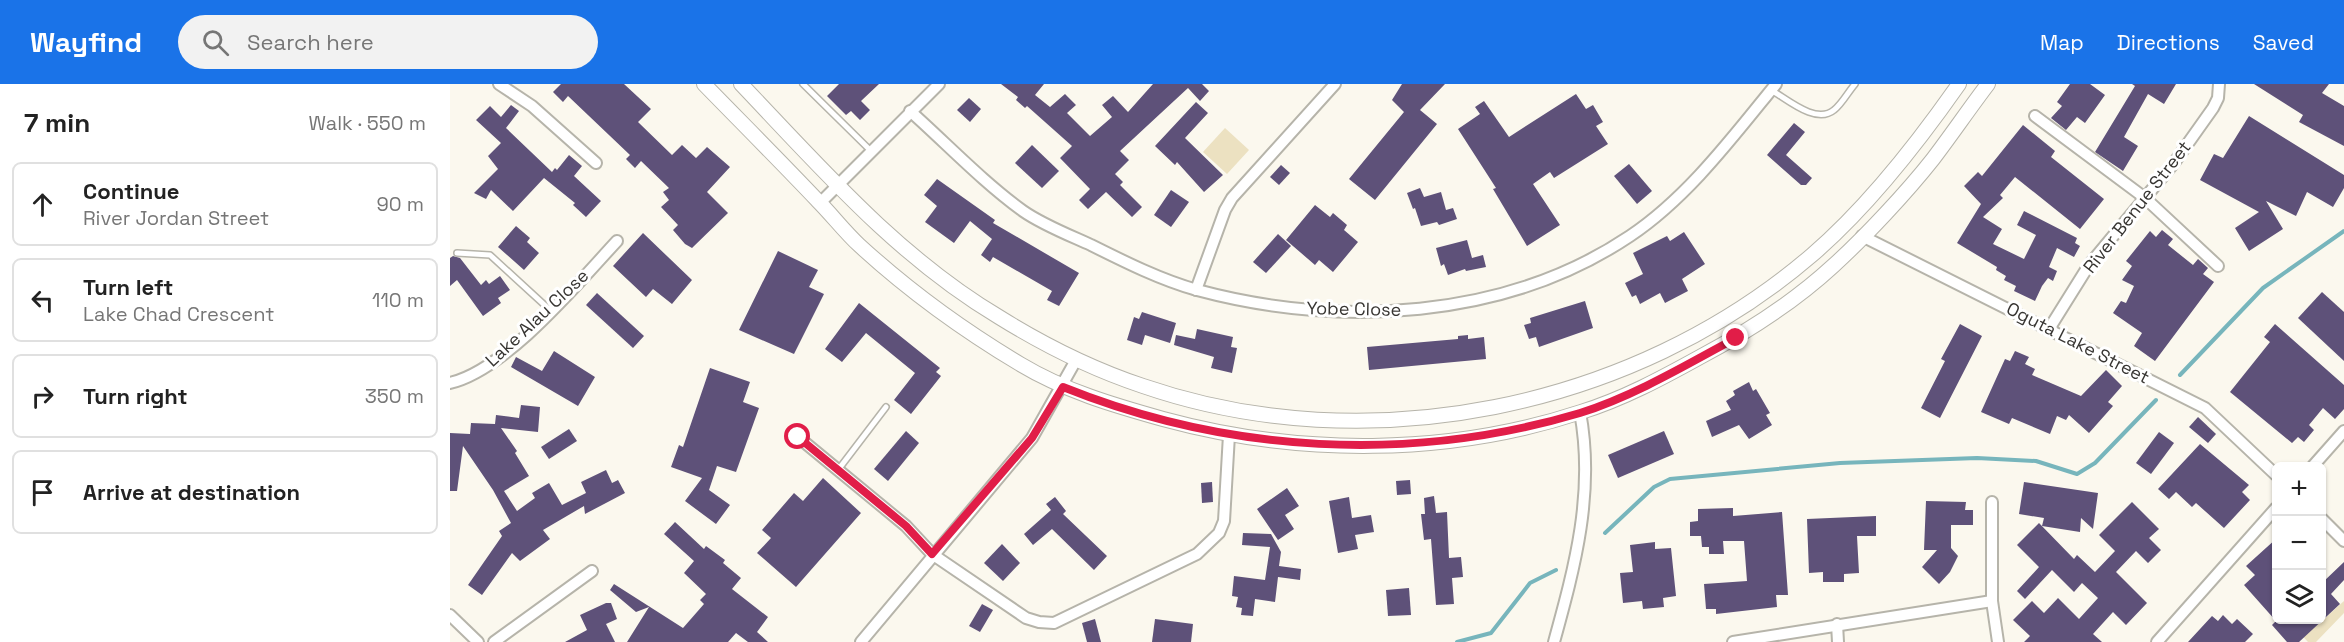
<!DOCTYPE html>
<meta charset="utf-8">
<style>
:root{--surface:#fff;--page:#f2f2f2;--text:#222;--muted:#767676;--line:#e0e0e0;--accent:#1a73e8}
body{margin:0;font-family:"Space Grotesk",sans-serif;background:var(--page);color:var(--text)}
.controls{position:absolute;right:18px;bottom:18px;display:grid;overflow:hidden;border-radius:9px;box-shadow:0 2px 4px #0004}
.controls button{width:54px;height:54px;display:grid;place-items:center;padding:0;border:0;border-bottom:2px solid var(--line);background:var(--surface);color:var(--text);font:30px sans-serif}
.stop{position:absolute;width:18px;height:18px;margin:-14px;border:4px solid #e11d48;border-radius:50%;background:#fff}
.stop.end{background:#e11d48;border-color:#fff;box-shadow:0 2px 6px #0008}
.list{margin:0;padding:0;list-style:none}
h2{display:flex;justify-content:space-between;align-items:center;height:78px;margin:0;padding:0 24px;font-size:26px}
h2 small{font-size:20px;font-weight:400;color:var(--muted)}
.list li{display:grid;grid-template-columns:39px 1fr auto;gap:18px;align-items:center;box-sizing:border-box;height:84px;margin:0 12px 12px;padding:0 12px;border:2px solid var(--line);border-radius:9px}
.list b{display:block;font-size:22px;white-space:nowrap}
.list p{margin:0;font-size:20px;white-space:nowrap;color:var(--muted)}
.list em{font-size:20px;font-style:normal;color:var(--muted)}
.icon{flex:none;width:33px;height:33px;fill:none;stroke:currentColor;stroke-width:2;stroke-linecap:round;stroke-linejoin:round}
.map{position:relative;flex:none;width:1894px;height:558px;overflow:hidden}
header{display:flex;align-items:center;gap:36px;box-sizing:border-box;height:84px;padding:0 30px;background:var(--accent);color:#fff}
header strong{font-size:28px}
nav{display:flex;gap:33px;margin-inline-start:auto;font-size:21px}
.search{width:420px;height:54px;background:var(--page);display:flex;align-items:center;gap:15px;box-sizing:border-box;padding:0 21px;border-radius:33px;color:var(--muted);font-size:22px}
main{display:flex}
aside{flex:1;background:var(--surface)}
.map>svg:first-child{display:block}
</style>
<header>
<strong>Wayfind</strong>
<div class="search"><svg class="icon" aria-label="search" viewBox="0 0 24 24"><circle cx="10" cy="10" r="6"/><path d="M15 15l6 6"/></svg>Search here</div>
<nav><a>Map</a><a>Directions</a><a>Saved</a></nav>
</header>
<main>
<aside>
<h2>7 min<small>Walk · 550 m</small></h2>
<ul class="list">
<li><svg class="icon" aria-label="ahead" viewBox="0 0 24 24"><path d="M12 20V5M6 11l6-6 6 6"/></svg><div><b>Continue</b><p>River Jordan Street</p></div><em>90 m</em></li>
<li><svg class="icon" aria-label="left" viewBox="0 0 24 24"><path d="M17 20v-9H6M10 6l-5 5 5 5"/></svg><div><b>Turn left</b><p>Lake Chad Crescent</p></div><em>110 m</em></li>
<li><svg class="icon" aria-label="right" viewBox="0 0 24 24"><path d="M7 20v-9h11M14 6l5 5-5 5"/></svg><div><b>Turn right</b></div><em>350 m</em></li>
<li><svg class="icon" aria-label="arrive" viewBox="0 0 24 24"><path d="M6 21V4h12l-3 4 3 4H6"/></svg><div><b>Arrive at destination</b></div></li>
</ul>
</aside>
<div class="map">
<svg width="1894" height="558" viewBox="0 0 1894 558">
<rect width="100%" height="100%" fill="#fbf8ee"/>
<g fill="#ece1c1">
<polygon points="775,44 799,66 777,90 753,68"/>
<polygon points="1894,517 1894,529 1866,558 1858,558 1846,545 1855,536 1863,545"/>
</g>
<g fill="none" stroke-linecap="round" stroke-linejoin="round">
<g stroke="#77b5bc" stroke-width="4">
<polyline points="1730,291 1813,204 1894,147"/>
<polyline points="1155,449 1204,403 1220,395 1390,379 1527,374 1586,377 1627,390 1645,379 1706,316"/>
<polyline points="1007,558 1041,549 1080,499 1106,486"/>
</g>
</g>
<g fill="#5e5179">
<polygon points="111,0 174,0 201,25 188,38 222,71 232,61 246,74 257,63 280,83 257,108 278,129 242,164 235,160 223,146 228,141 211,123 219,116 213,108 219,104 191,77 185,84 176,75 180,71 118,12 113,18 103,8"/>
<polygon points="389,0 429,0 411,17 420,26 410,36 401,27 396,31 377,12"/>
<polygon points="551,0 594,0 585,11 600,23 615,10 626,21 617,29 640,52 662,33 652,21 663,12 678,28 703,0 752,0 759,7 750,17 738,4 670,67 679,76 665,90 673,98 670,101 692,123 682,133 656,108 638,125 629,116 640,105 610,74 622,62 577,22 575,24 566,16 568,13"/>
<polygon points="952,0 995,0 970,26 987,40 925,116 899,95 954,28 942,16"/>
<polygon points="1620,0 1640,0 1655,11 1635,39 1627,33 1616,46 1601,34 1612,22 1607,18"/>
<polygon points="1682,0 1726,0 1714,20 1698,10 1674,53 1688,62 1673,87 1645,68 1685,2"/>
<polygon points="1804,0 1879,0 1872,9 1894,22 1894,62 1849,38 1853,31"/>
<polygon points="1126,10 1136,25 1143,21 1153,38 1146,42 1158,60 1104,94 1100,88 1083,100 1110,141 1077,162 1043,105 1046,104 1008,45 1030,30 1025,23 1034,17 1059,53"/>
<polygon points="519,14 531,25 520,38 507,26"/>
<polygon points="746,18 758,29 735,54 773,91 754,108 727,78 725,81 705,62"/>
<polygon points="61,21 69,27 56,44 102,88 105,84 107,86 119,71 132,82 124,92 151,117 136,133 123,121 125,119 94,94 63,127 41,106 36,115 24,109 48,85 38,72 51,59 26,36 40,22 51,33"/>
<polygon points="1799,32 1894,91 1894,104 1883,123 1857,108 1846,132 1816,117 1833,145 1799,167 1785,144 1809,128 1750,96 1764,70 1773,74"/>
<polygon points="1344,39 1355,48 1336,71 1362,94 1356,101 1351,101 1317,71"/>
<polygon points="1573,41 1605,67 1601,73 1654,115 1630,145 1565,93 1550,111 1553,114 1533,133 1552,145 1543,160 1574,175 1586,151 1567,141 1574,127 1627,154 1625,159 1630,162 1624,173 1607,164 1599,183 1607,187 1603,197 1598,194 1592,202 1585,217 1564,207 1566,202 1554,196 1556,192 1546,186 1547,183 1507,159 1531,120 1514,102 1528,88 1532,92"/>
<polygon points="582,61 609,87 592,104 565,79"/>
<polygon points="1179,80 1202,107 1187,120 1164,92"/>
<polygon points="831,81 840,89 829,101 820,93"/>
<polygon points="487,95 545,136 543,139 629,189 609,222 597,216 602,207 543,173 540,178 531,171 542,155 520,137 504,159 475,138 487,122 474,111"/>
<polygon points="970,104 974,113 991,108 996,126 1003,124 1007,135 989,141 987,138 971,142 965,124 963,125 957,109"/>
<polygon points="721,106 739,118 721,143 704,131"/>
<polygon points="865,121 880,133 883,129 897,141 894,146 908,158 883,188 869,176 865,181 836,156"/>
<polygon points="66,142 80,154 77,158 89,169 74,186 48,163"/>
<polygon points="1712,146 1723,155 1718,161 1743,181 1748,175 1758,184 1753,190 1764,198 1705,277 1684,262 1692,249 1663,229 1671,217 1676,219 1684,202 1672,196 1682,182 1676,177 1700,147 1706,153"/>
<polygon points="1234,148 1255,180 1232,195 1238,207 1215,219 1210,209 1190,220 1186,211 1182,213 1175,199 1193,190 1183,169 1217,152 1220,157"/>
<polygon points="193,149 242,196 222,220 203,205 196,213 163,182"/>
<polygon points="828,150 841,162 816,189 803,178"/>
<polygon points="1017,156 1022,174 1033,171 1036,183 1016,187 1015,185 998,191 994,180 991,182 986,164"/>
<polygon points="328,167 368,186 359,203 374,210 344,270 289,246"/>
<polygon points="3,172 10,174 31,201 36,196 39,200 50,192 60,206 48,214 51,219 33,232 7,196 0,202 0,174"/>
<polygon points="1872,208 1894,228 1894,277 1848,234"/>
<polygon points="147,209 194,252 183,264 136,221"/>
<polygon points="1135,217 1143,244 1089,263 1086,253 1079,255 1074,241 1081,239 1080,234"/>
<polygon points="409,219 490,284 486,288 491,292 461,330 444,316 465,289 416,249 392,278 375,265"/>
<polygon points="692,228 726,239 720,259 695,251 692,261 677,256 684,233 689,235"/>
<polygon points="1510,240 1532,252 1490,334 1471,324 1495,277 1491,275"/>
<polygon points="1825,240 1894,301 1894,325 1885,335 1873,324 1859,341 1864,346 1854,358 1848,353 1842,359 1780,308 1820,258 1814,253"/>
<polygon points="747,245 783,253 781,263 787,264 782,289 761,284 764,273 724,261 726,251 745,255"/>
<polygon points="1018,251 1018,255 1034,253 1036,275 919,286 917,263 1008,255 1008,252"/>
<polygon points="104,267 145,293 128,322 61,283 66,273 92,287"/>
<polygon points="1565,267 1579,273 1575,280 1585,285 1582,291 1631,312 1656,286 1672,302 1658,318 1663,322 1639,349 1619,331 1616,336 1607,332 1600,350 1562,334 1559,340 1531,328 1555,275 1560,277"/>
<polygon points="260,284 300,298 293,318 309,324 286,388 267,382 259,406 280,421 266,440 235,417 252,394 221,383 229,361 233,363"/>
<polygon points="1299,298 1303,307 1306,305 1320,329 1316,331 1322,341 1299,355 1289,341 1262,353 1256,337 1281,326 1276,317 1285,311 1283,307"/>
<polygon points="71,321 90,323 88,348 51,344 67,367 65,369 79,392 54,407 67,427 85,414 82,409 99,399 112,421 136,409 131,398 156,386 162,399 168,396 175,409 135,430 134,422 93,446 100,455 70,477 62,469 32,511 18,501 52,452 49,447 61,439 43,406 13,362 7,407 0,407 0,349 20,350 21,339 45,340 46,331 69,334"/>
<polygon points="1748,333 1766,350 1758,359 1739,343"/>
<polygon points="119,345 127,357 99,375 91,363"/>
<polygon points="456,347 469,359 438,397 424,385"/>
<polygon points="1214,347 1224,370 1168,394 1158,371"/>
<polygon points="1709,348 1724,359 1701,390 1686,379"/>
<polygon points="1750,360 1799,401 1792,408 1800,416 1774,444 1746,419 1742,423 1726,408 1719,415 1708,405"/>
<polygon points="373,394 411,429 346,503 307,469 321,454 312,446 344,409 353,417"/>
<polygon points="960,396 961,410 947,411 946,397"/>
<polygon points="762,398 763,418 752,419 751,399"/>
<polygon points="1574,398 1648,409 1643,445 1631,434 1630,448 1592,442 1594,434 1569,430"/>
<polygon points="837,404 849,422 835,431 844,445 828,456 807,425"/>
<polygon points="984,412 986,429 997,428 999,474 1011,473 1013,493 1002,494 1004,520 986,521 981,455 974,456 971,430 975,430 974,414"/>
<polygon points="605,413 616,427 613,430 657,472 644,486 602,445 583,461 574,450 601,426 596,420"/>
<polygon points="899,413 902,434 921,431 924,448 905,451 908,465 888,469 879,417"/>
<polygon points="1476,417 1516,418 1515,426 1523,426 1523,441 1501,441 1501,464 1508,472 1500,488 1489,500 1472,483 1487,466 1474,466"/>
<polygon points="1682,418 1709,445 1699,454 1711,466 1698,479 1686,467 1666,488 1697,519 1676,541 1663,528 1643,550 1652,558 1574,558 1580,552 1563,536 1582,517 1594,529 1608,514 1629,535 1648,514 1632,499 1624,508 1602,486 1575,515 1567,507 1589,483 1567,461 1589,439 1624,475 1627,471 1645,488 1665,467 1649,451"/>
<polygon points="1283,424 1283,432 1332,428 1338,511 1326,511 1327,523 1266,530 1266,525 1256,525 1254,500 1297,497 1294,457 1273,457 1274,470 1259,470 1259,463 1252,463 1251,452 1240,452 1240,438 1248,437 1248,425"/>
<polygon points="1426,432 1426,452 1407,452 1409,489 1394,490 1394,498 1373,498 1373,488 1359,489 1357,435"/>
<polygon points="225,438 254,465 256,462 275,476 273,479 291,494 282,505 318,533 307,548 318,558 298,558 286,549 278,558 177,558 199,523 186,528 160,506 164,500 233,544 254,520 250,516 256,510 234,489 244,477 214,450"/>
<polygon points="793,449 821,450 831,468 829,482 851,485 850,496 828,493 825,518 805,515 803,532 791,531 792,524 786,523 788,513 782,512 784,492 815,496 820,463 792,461"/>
<polygon points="1827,454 1827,537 1872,536 1872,499 1894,478 1894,496 1881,510 1890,520 1849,558 1837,558 1822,541 1826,537 1794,501 1805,491 1796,482"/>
<polygon points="1205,458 1205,465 1221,464 1226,512 1213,514 1214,523 1193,525 1192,517 1173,519 1170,489 1183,488 1180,461"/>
<polygon points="552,460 570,479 553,497 534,479"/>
<polygon points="959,504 961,531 938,532 936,506"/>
<polygon points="156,519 161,519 167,535 156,540 165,558 115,558 137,546 130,531"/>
<polygon points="532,520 543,526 530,548 519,542"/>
<polygon points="1773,531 1782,540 1787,535 1803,550 1795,558 1738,558 1762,532 1768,537"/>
<polygon points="645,535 651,558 637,558 632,539"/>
<polygon points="705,535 743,540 741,558 702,558"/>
</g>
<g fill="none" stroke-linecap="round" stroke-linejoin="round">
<g stroke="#b6b4aa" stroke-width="8">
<g id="service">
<polyline points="353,0 421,67"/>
<path d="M 1321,6 C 1337,15 1366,41 1384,26 C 1392,20 1398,8 1405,0"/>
<polyline points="7,169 40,171 100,226"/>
<polyline points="388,386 436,323"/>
</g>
</g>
<g stroke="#b6b4aa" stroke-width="14">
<g id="minor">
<polyline points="49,0 82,22 146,79"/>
<path d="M 460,27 C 497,60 533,98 573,127 C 593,141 619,151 641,161 C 675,178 711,196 747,206 C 889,244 1055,236 1180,152 C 1237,114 1282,54 1326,0"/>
<polyline points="1585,32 1695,114 1768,182"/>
<polyline points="370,119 489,0"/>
<polyline points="1412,152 1755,324 1826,391"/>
<polyline points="746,206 775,126 782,114 885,0"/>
<polyline points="1599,245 1639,181 1724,79 1763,24 1768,14 1769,0"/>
<path d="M 0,299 C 56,286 127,200 167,157"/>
<polyline points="348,353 456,442 482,470 576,534 589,538 604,539 747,470 769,449 774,437 779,351"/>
<polyline points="1863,382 1894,347"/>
<polyline points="1542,418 1542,517 1548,558"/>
<polyline points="1872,435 1894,457"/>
<polyline points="0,531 28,558"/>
<polyline points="1387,540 1388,558"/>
<polyline points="44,558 142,487"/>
<polyline points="411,558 582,354 626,276"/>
<path d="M 1104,558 C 1125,482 1145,408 1130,328"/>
<polyline points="1283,558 1542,517"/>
<polyline points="1707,558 1826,424"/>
</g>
</g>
<g stroke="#b6b4aa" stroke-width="16">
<g id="tertiary">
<path d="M 254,0 C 292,39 330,77 367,116 C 382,131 394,147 409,161 C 458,206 513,246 570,280 C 615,307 663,321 713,335 C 849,372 997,372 1131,328 C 1173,315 1212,294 1250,273 C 1297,248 1344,218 1383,182 C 1415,153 1457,108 1483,75 C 1502,50 1519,25 1538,0"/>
<path d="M 291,0 C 371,84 448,173 549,233 C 594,261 642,285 693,302 C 917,379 1183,325 1362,171 C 1418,123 1467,60 1509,0"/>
</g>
</g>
<use href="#service" stroke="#fff" stroke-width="5"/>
<use href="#minor" stroke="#fff" stroke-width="10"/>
<use href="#tertiary" stroke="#fff" stroke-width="14"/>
</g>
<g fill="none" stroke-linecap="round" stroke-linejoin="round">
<path stroke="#e11d48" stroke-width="8" d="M 348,353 L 456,442 L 482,470 L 582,354 L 613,303 C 777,369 959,380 1130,329 C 1184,312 1236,281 1286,254"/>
</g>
<g text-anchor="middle" stroke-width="6" stroke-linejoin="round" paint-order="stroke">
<g font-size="18" fill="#373532" stroke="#fff">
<text transform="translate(1687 123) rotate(-52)" y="6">River Benue Street</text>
<text transform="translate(904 225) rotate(1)" y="6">Yobe Close</text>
<text transform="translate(87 234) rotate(-43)" y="6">Lake Alau Close</text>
<text transform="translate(1628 259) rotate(27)" y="6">Oguta Lake Street</text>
</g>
</g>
</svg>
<div class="controls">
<button>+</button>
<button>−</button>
<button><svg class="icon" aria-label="layers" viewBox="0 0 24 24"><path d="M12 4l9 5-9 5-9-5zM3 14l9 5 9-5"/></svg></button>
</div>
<div class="stop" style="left:348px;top:353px"></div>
<div class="stop end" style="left:1286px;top:254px"></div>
</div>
</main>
